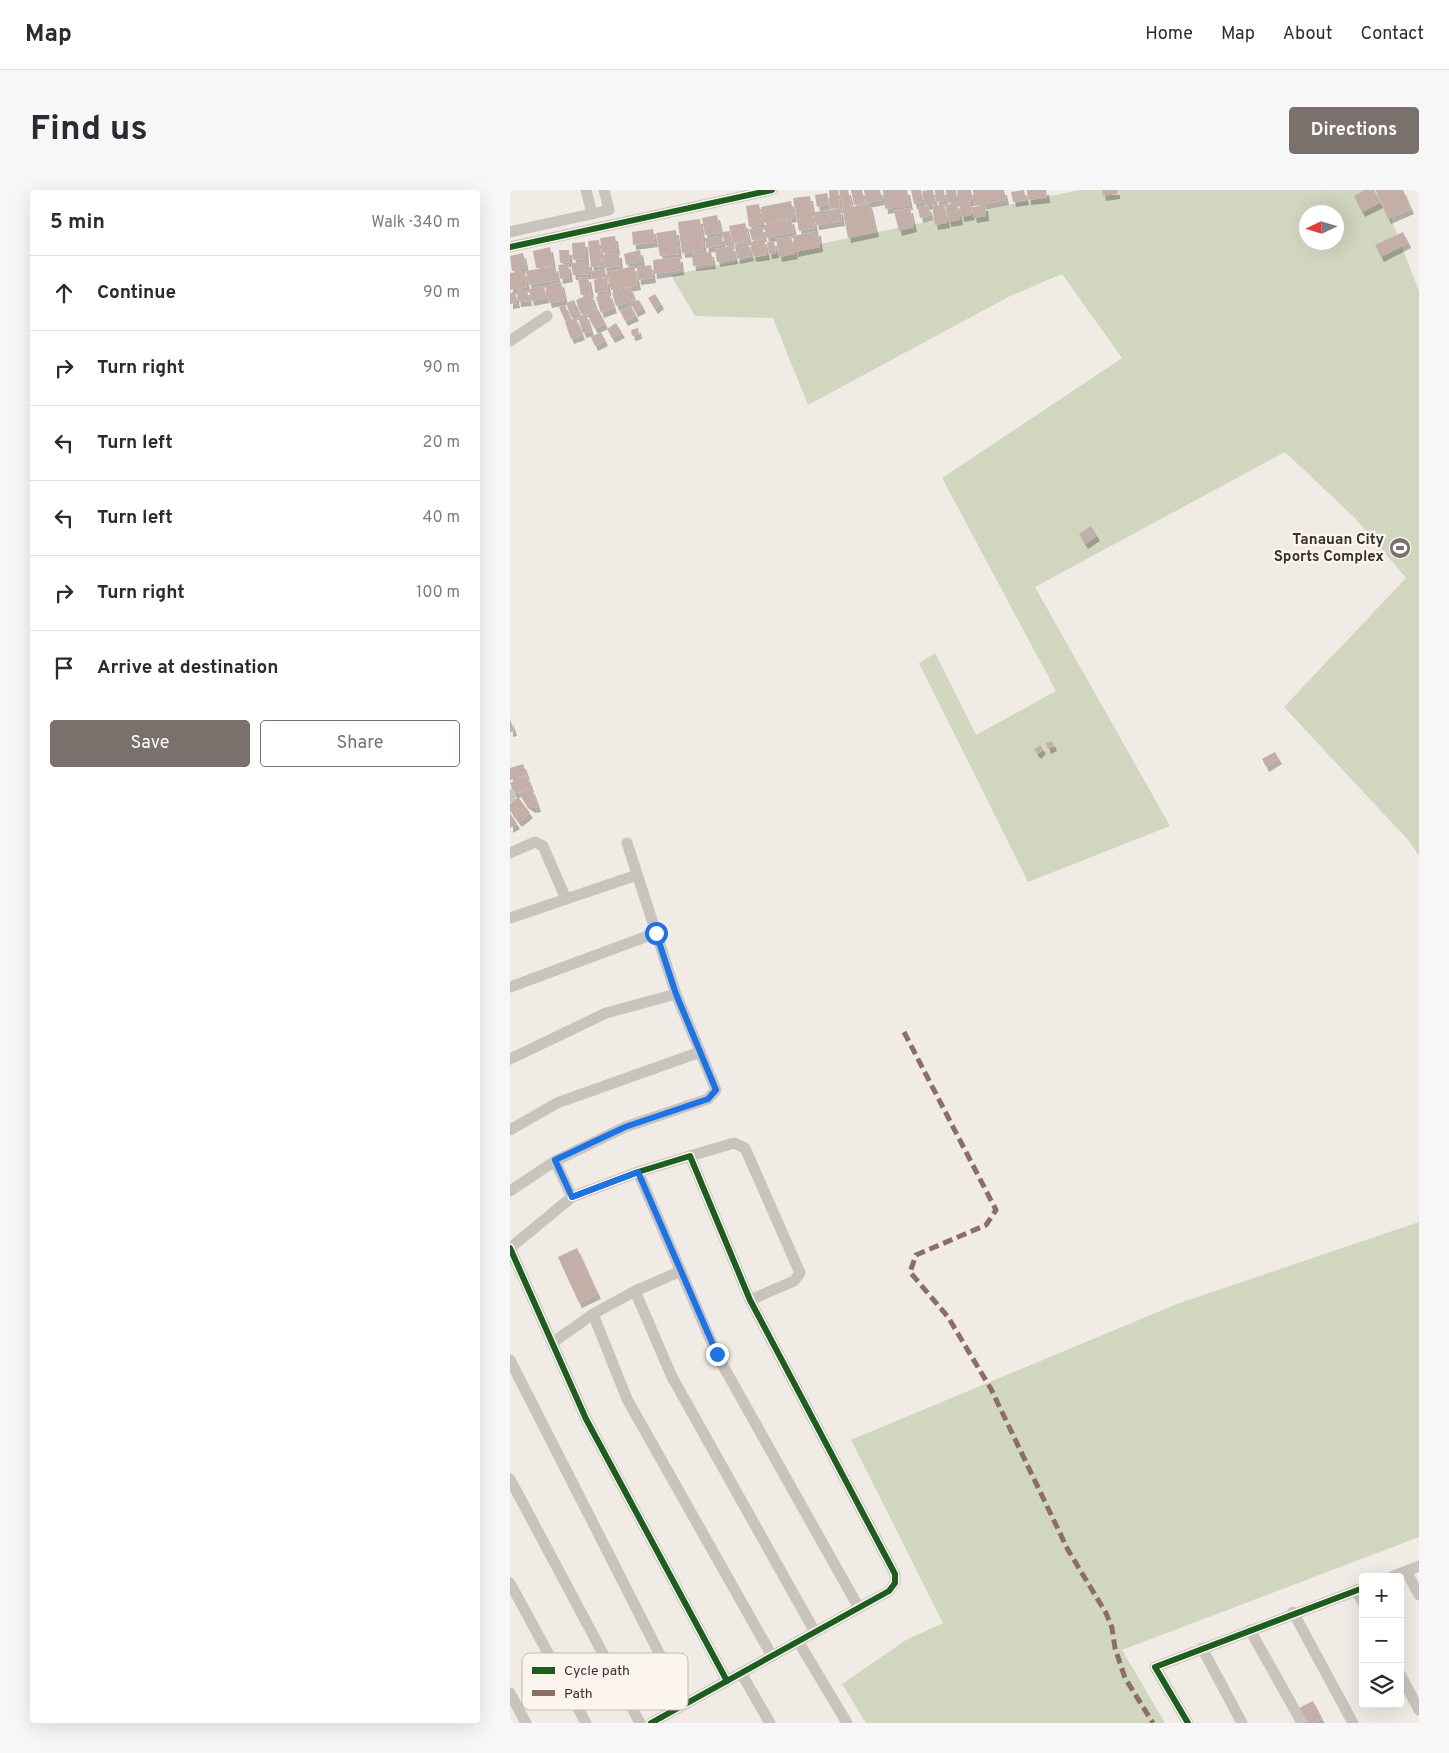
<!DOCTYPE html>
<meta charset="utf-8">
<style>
:root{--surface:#fff;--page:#f7f7f7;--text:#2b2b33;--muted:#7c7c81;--line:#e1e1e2;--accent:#7a716c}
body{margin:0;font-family:Overpass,sans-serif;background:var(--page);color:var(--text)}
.controls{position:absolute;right:15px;bottom:15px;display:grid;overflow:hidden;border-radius:5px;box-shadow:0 5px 20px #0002}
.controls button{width:45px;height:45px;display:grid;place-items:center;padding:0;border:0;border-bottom:1px solid var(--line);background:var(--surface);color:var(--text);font:25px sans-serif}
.compass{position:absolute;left:789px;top:15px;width:45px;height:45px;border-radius:50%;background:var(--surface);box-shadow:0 5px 20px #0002;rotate:266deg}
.stop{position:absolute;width:15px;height:15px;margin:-11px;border:4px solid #1a73e8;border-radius:50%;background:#fff}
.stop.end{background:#1a73e8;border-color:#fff;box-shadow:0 1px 5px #0008}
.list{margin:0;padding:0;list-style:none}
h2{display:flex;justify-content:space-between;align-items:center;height:65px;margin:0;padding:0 20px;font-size:21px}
h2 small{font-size:16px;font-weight:400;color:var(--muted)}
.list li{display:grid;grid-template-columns:32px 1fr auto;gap:15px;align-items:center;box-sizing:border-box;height:75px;padding:0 20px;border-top:1px solid var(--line)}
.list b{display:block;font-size:19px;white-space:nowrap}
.list em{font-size:16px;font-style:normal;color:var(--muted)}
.actions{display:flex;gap:10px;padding:15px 20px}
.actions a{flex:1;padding:11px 0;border:1px solid var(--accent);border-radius:5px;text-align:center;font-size:18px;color:var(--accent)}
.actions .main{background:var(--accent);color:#fff}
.icon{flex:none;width:28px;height:28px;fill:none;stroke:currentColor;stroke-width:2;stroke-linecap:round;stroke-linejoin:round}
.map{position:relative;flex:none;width:909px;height:1533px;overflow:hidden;border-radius:5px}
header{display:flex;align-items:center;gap:30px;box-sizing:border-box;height:70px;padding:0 25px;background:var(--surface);border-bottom:1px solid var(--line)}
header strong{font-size:24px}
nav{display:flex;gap:28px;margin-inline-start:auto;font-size:18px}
.intro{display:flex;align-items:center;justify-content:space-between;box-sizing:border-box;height:120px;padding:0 30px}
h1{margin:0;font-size:35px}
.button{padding:12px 22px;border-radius:5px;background:var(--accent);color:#fff;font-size:18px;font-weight:700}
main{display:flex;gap:30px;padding:0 30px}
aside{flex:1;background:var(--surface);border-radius:5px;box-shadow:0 5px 20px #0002}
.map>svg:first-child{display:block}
</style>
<header>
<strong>Map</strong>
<nav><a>Home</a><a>Map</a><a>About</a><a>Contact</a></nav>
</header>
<div class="intro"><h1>Find us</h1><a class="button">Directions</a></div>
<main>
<aside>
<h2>5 min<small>Walk · 340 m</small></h2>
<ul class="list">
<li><svg class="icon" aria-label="ahead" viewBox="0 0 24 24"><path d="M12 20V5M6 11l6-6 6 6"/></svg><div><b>Continue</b></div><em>90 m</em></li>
<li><svg class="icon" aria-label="right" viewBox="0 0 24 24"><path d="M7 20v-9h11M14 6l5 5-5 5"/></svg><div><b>Turn right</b></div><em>90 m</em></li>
<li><svg class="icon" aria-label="left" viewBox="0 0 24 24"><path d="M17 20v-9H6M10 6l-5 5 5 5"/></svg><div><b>Turn left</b></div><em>20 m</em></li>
<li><svg class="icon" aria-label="left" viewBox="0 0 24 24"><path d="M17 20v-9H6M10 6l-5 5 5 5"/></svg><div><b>Turn left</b></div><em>40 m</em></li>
<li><svg class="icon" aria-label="right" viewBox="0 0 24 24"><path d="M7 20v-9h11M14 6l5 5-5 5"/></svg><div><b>Turn right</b></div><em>100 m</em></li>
<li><svg class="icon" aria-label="arrive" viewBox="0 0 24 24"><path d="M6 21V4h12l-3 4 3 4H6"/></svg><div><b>Arrive at destination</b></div></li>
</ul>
<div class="actions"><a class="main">Save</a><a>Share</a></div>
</aside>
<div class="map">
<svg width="909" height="1533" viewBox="0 0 909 1533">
<defs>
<filter id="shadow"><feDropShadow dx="3" dy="5" stdDeviation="0" flood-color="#0004"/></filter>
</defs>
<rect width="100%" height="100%" fill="#f0ebe5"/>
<g fill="#d1d6bf" fill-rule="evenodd">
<path d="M 570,0 L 870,0 L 909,101 L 909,666 L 899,651 L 774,517 L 896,388 L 846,329 L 775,262 L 525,397 L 660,636 L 518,692 L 409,473 L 425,463 L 466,545 L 546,501 L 432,288 L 612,168 L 552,84 L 500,106 L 298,215 L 263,128 L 185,126 L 161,85 ZM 796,22 L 826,22 L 826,52 L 796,52 Z"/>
<polygon points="909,1032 909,1347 612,1460 655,1533 356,1533 332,1494 396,1450 433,1433 341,1250 667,1114"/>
</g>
<g fill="#c3afa7" filter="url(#shadow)">
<polygon points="319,0 328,0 330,18 320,19"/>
<polygon points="329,0 338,0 342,17 359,13 366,42 338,48"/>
<polygon points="341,0 352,0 355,13 344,15"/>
<polygon points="354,0 370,0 372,10 356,13"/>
<polygon points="373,0 397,0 400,15 375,19"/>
<polygon points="401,0 411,0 413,12 404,14"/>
<polygon points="420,0 423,0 425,14 415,15 412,1"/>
<polygon points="425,0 434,0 435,11 426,12"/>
<polygon points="436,0 446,0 447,11 437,13"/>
<polygon points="447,0 461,0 463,11 459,11 462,25 451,27"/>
<polygon points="463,0 494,0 496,10 465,16"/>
<polygon points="514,0 516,10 503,12 501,2"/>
<polygon points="517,0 536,0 537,8 518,10"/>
<polygon points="592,0 607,0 607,4 593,6"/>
<polygon points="855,0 864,0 870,13 852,22 844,6"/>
<polygon points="866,0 893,0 901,19 878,29"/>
<polygon points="317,3 319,14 307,17 305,5"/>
<polygon points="300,6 305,38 289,41 283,8"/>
<polygon points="281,11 284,27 254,33 251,17"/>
<polygon points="447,13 450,30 438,32 435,15"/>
<polygon points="249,14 252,34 239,37 236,16"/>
<polygon points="434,14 437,33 425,35 422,16"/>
<polygon points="418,16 421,25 410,28 408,18"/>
<polygon points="475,16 476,26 464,28 462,17"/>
<polygon points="400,18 404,37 389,41 384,21"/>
<polygon points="330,19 332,31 306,35 304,22"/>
<polygon points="207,25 211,42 195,45 192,28"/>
<polygon points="190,29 194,60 172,63 168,32"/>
<polygon points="281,29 284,42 256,48 254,35"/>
<polygon points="235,33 239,50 223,53 219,36"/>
<polygon points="252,37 254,47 242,50 239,39"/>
<polygon points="143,39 145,52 123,55 122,42"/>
<polygon points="166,40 169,64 150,66 146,43"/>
<polygon points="220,41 222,54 215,56 212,42"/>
<polygon points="308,41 310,57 285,62 283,46"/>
<polygon points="893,42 898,53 871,67 865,55"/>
<polygon points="105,46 107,60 92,63 90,48"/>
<polygon points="212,46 213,55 196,58 195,48"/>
<polygon points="281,46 285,64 269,67 266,49"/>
<polygon points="254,49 257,65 243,67 240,52"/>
<polygon points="89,50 92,76 81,77 78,51"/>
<polygon points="264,51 266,63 259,64 257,52"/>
<polygon points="75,52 76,69 63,70 62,53"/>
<polygon points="238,52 241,66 227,69 225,54"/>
<polygon points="223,56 225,69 207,72 205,59"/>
<polygon points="40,57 43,75 26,78 23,61"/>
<polygon points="49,60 59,60 60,72 50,73"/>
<polygon points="130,60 132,71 116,75 114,64"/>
<polygon points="201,62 203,74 183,76 182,64"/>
<polygon points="13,63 16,78 2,81 0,66"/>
<polygon points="109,63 110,76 94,78 92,65"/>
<polygon points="170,67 171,80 144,84 143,70"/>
<polygon points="79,72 80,84 63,85 61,73"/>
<polygon points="58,74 60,87 50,89 48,75"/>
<polygon points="141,75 143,88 128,90 127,77"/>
<polygon points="45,76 48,90 19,95 16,81"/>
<polygon points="124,76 128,95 101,100 97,82"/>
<polygon points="95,79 96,87 82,89 81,81"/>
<polygon points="15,81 17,97 0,100 0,83"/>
<polygon points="78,87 81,103 71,105 68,88"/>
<polygon points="97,88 98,101 85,103 84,90"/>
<polygon points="51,92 55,110 39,113 35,96"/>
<polygon points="34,96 36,108 21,111 19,99"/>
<polygon points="120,97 125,110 106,116 102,103"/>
<polygon points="17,100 19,111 8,112 7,101"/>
<polygon points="5,102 7,113 0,114 0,103"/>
<polygon points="99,103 104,118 91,123 86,107"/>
<polygon points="81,104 86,118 71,124 66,110"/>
<polygon points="145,104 151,114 145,119 138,108"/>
<polygon points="64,110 69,123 61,127 56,113"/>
<polygon points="129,110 133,118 125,122 121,113"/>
<polygon points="55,115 60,128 55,131 49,117"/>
<polygon points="121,116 126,126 115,131 110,121"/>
<polygon points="88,119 95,134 85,139 77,124"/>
<polygon points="76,124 81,141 73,143 68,127"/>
<polygon points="66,128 72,145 61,149 55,132"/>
<polygon points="106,133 112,143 102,148 97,139"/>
<polygon points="128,138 129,144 122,146 121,140"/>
<polygon points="91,142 95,151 85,156 81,147"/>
<polygon points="581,336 587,346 575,354 569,344"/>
<polygon points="0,529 4,541 0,542"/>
<polygon points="542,551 544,556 538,559 536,553"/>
<polygon points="530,555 533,559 528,564 524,560"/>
<polygon points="765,562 769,569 756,577 752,569"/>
<polygon points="13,574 17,585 0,590 0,578"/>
<polygon points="17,586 21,597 4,604 0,593"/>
<polygon points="22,599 28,617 22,618 15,613 9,603"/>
<polygon points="8,607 20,623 9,632 0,621 0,614"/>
<polygon points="0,623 7,634 0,638"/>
<polygon points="67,1058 88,1104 69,1113 48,1067"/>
<polygon points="803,1511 812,1529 804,1533 794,1533 787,1519"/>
</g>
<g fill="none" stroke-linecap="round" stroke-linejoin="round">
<g stroke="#c9c3be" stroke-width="11">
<polyline points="76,0 82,24"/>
<polyline points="0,42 99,20 94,0"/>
<polyline points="0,57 262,0"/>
<polyline points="0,151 37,126"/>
<polyline points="0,604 0,607"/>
<polyline points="0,663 25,652 33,656 56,709"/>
<polyline points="0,728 127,685"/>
<polyline points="0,797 146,743"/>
<polyline points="0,869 96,823 166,804"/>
<polyline points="0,940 47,913 190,862"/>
<polyline points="180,966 224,953 235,958 290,1083 284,1091 240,1110"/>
<polyline points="128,982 207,1165 349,1418"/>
<polyline points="0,1001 45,971 115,937 198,909 206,900 166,804 117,653"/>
<polyline points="62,1007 128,982 180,966 240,1110 385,1384 385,1393 379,1401 141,1533"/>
<polyline points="0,1058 76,1229 217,1491"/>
<polyline points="0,1058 62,1007 45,971"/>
<polyline points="171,1081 125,1101 162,1187 305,1442"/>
<polyline points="125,1101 83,1124 117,1209 262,1466"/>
<polyline points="42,1153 83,1124"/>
<polyline points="0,1170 175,1514"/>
<polyline points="0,1289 130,1533"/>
<polyline points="896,1381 909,1405"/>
<polyline points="881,1387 909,1376"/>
<polyline points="0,1393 76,1533"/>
<polyline points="846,1400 853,1413"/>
<polyline points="783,1422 843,1533"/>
<polyline points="740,1440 792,1533"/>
<polyline points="288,1451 337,1533"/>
<polyline points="692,1458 732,1533"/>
<polyline points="231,1483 260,1533"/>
<polyline points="890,1484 909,1520"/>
<polyline points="0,1503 16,1533"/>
<polyline points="678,1533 645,1477 853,1398"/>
</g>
<polyline stroke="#8d6e63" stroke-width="5" stroke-dasharray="10 5" stroke-linecap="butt" points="394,842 486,1020 476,1035 406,1065 400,1082 438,1127 481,1199 558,1360 596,1423 602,1438 605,1458 615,1488 643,1533"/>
<g stroke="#fbf5ee" stroke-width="9">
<g id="cycleway">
<polyline points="0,57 262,0"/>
<polyline points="62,1007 128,982 180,966 240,1110 385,1384 385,1393 379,1401 141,1533"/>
<polyline points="0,1058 76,1229 217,1491"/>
<polyline points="678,1533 645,1477 853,1398"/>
</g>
</g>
<use href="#cycleway" stroke="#1b5e20" stroke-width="6"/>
</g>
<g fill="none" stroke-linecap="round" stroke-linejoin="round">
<polyline stroke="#1a73e8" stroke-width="6" points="146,743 166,804 206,900 198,909 115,937 45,970 62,1007 128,982 207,1164"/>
</g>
<defs>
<g id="stadium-disc" transform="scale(1.125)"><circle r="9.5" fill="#7a716c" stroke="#fbf5ee"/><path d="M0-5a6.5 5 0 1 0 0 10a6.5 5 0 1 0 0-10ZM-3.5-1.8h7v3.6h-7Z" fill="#fff"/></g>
</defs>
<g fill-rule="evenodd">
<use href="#stadium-disc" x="890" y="358"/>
</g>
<g text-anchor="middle" stroke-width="4.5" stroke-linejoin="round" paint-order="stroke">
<g font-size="15" font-weight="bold" fill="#3b302b" stroke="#fbf5ee" text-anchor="end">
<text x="874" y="354">Tanauan City<tspan x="874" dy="17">Sports Complex</tspan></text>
</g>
</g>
<rect x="12" y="1463" width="166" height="57" rx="8" fill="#fbf5ee" stroke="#c1bab4" stroke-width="1"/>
<rect x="22" y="1477" width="23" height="7" fill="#1b5e20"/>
<rect x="22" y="1500" width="23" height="6" fill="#8d6e63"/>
<g font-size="14" fill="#3b302b">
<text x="54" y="1485">Cycle path</text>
<text x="54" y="1508">Path</text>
</g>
</svg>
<div class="controls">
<button>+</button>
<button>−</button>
<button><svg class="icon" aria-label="layers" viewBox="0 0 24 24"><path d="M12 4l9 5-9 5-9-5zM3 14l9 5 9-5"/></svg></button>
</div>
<svg class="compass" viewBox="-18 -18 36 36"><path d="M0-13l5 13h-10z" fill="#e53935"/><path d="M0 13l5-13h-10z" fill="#7c7c81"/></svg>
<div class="stop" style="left:146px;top:743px"></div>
<div class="stop end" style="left:207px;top:1164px"></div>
</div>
</main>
